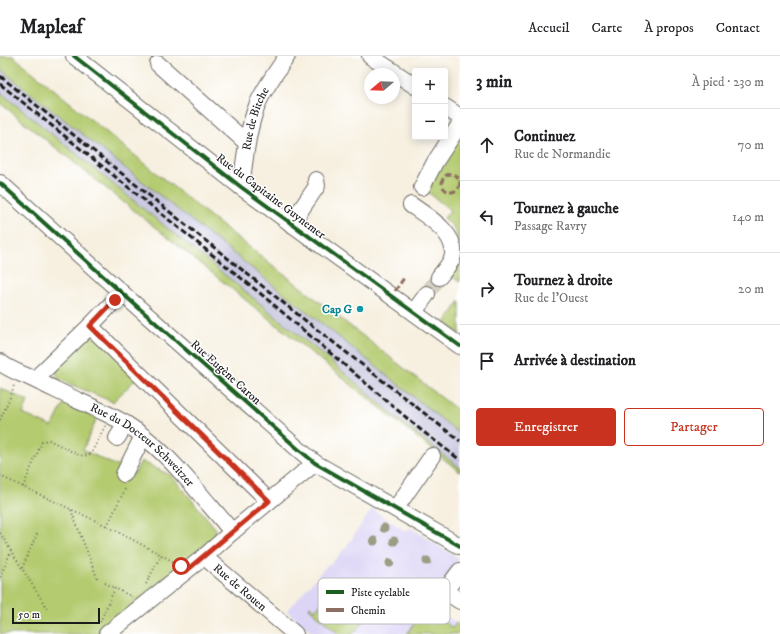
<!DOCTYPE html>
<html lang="fr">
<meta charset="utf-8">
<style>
:root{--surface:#fff;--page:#f6f6f6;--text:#202124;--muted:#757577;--line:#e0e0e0;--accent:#c8321e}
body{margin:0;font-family:"IM FELL DW Pica",serif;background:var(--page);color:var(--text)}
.controls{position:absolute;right:12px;top:12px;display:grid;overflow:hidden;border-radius:4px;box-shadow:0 2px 10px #0003}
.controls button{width:36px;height:36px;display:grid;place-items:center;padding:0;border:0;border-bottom:1px solid var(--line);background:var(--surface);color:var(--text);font:20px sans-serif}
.compass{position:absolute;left:364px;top:12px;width:36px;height:36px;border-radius:50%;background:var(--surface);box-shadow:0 2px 10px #0003;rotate:251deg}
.scale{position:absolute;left:12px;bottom:10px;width:88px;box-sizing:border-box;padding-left:4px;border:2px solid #1c1c1c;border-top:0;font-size:11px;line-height:14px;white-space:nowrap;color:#1c1c1c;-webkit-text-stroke:3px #fff;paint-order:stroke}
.stop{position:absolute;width:12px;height:12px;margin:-9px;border:3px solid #c8321e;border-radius:50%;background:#fff}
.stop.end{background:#c8321e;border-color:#fff;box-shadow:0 1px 4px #0008}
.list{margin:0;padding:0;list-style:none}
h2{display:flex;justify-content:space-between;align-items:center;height:52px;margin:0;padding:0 16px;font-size:17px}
h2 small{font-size:13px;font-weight:400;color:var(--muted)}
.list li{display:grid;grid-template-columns:26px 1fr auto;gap:12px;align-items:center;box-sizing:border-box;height:72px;padding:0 16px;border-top:1px solid var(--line)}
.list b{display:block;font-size:15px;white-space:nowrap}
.list p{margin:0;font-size:13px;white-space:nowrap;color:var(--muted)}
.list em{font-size:13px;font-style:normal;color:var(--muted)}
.actions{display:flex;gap:8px;padding:12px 16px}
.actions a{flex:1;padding:9px 0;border:1px solid var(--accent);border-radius:4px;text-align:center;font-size:14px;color:var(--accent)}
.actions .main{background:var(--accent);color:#fff}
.icon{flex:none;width:22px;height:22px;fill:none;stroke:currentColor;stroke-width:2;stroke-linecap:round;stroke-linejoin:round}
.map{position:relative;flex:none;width:460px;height:578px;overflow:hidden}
header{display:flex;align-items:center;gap:24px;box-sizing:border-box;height:56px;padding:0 20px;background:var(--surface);border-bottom:1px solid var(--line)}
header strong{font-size:19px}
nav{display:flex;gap:22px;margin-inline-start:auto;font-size:14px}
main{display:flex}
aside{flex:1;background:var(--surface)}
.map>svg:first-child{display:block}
</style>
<header>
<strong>Mapleaf</strong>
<nav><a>Accueil</a><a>Carte</a><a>À propos</a><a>Contact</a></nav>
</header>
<main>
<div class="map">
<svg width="460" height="578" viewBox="0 0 460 578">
<rect width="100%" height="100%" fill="#fff"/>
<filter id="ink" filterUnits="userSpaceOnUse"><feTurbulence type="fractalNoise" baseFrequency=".025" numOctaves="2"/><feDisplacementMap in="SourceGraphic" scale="8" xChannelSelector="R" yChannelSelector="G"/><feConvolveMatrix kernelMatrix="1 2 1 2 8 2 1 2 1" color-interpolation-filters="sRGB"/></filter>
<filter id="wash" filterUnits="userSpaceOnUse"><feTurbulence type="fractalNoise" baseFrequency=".012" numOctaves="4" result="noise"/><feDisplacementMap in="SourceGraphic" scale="16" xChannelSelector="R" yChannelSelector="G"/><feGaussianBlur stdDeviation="0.9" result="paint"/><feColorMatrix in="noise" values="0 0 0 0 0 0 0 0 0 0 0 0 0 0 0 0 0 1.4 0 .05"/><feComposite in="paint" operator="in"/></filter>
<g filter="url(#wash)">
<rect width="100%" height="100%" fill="#f7f0e0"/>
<polygon fill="#ddd5f6" points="372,453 405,475 411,472 459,503 428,547 460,570 460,578 314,578 287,555 328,508 330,509 346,491"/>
<polygon fill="#c2c1dc" points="0,13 339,281 460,378 460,412 398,363 328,303 0,36"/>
<g fill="#b4cb70" stroke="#687446">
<polygon points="0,0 13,0 192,146 460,356 460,378 339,281 0,13"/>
<polygon points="0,36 328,303 398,363 460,412 460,416 0,47"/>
<path d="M 460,75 L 460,226 L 447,217 C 451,206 460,188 456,177 C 454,171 449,166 444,162 L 450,154 L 424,133 Z"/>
<polygon points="460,245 460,278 445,267"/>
<polygon points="92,275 138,321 113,346 58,323 55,310"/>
<polygon points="0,332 28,345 23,358 52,371 64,347 97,362 83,394 134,418 141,405 172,420 216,473 214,482 98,578 0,578"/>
<polygon points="336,530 345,538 342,543 359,557 363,553 370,558 353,578 339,578 309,552 310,550 315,554"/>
<polygon points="425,552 453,572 456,567 460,570 460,578 407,578"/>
</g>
</g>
<g filter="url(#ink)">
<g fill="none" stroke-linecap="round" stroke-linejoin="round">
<polyline stroke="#d6d0c3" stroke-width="16" stroke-dasharray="16 8" stroke-linecap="butt" points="427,238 439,221"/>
<g stroke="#696661" stroke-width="18">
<g id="minor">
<polyline points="74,0 241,131 460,290"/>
<polyline points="370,0 415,30"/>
<polyline points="158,8 247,87"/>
<polyline points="445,51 460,61"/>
<polyline points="0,127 114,230 297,392 315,407 460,490"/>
<path id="s1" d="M 241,131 C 245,103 247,74 258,47 C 265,31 277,15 287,0"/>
<polyline points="422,131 435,106 460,68"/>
<path d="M 411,149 C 427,160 460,179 452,203 C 449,209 443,216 439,221"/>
<polyline points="291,168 317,130 316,124"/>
<polyline points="414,256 427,238"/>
<polyline points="90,270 269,445"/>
<path id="s2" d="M 0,306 C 10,315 24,318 35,324 C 50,331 64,338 79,345 C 95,352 111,359 126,368 C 155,386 178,412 201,439 C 211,451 222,463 232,476"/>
<polyline points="35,323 90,270 122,237"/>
<polyline points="117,382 126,368"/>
<polyline points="124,418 143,380"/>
<polyline points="396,452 432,400"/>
<path id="s3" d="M 205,500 L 208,504 L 295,578"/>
<polyline points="440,532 460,545"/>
<polyline points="445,535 460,515"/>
<polyline points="107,578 205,500 232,476 315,407"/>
</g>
</g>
<g stroke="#696661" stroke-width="2" stroke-dasharray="1 3" stroke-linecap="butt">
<polyline points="0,364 11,339 14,329"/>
<polyline points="0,420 107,470 176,507"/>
<path d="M 23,431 L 42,386 L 47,384 L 49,384 L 79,399 C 85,400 90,400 93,394 L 105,370"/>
<polyline points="71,454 98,524"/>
<polyline points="107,470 126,431"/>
<polyline points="0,477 48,554"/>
<polyline points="22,512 37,478"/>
<polyline points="0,521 11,495"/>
<polyline points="105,527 115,532"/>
<polyline points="146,528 161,499"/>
<polyline points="100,566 115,532 132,541"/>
</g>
<use href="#minor" stroke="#fff" stroke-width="16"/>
<g stroke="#1c1c1c" stroke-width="3" stroke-dasharray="6 3" stroke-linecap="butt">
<polyline points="0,20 306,265 460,385"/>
<polyline points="0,28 261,238 421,374 460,404"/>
</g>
<g stroke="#8d6e63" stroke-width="3" stroke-dasharray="6 3" stroke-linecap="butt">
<circle cx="451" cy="127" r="9"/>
<polyline points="395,235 404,222"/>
<polyline points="90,270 269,445"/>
</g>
<g stroke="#fff" stroke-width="6">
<g id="cycleway">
<polyline points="74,0 241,131 460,290"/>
<polyline points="0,127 114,230 297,392 315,407 460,490"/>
</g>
</g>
<use href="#cycleway" stroke="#1b5e20" stroke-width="4"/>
</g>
<g fill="#9c9d84">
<circle cx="384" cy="472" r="4.5"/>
<circle cx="374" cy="485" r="4.5"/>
<circle cx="394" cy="485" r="4.5"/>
<circle cx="427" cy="505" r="4.5"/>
<circle cx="390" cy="507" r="4.5"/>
</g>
</g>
<g fill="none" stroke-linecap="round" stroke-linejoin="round" filter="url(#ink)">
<polyline stroke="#c8321e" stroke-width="5" points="115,244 90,270 269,445 186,515 181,510"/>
</g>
<circle fill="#0f9aa8" stroke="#fff" stroke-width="1.5" cx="360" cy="253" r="4"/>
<g text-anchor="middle" stroke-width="3" stroke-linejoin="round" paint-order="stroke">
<g font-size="12" fill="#1c1c1c" stroke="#fff">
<text dy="4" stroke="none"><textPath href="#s1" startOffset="70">Rue de Bitche</textPath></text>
<text transform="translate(271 140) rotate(37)" y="4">Rue du Capitaine Guynemer</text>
<text transform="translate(226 316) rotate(42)" y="4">Rue Eugène Caron</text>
<text dy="4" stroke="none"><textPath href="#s2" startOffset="166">Rue du Docteur Schweitzer</textPath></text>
<text dy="4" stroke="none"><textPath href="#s3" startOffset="47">Rue de Rouen</textPath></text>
</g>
<g font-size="12" font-weight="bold" fill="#0d838f" stroke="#fff" text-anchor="end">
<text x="352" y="257">Cap G</text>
</g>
</g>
<rect x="318" y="522" width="132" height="46" rx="6" fill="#fff" stroke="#bbb" stroke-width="1"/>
<rect x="326" y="534" width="18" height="4" fill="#1b5e20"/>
<rect x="326" y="552" width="18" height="4" fill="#8d6e63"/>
<g font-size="11" fill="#1c1c1c">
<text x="351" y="540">Piste cyclable</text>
<text x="351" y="558">Chemin</text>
</g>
</svg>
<div class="controls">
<button>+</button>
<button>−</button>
</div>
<svg class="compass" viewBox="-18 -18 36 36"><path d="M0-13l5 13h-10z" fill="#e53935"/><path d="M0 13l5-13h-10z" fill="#757577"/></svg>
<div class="scale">50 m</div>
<div class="stop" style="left:181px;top:510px"></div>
<div class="stop end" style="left:115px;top:244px"></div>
</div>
<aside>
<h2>3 min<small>À pied · 230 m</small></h2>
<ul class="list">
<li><svg class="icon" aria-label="ahead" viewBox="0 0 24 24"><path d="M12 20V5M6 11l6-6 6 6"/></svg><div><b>Continuez</b><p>Rue de Normandie</p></div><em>70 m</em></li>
<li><svg class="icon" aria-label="left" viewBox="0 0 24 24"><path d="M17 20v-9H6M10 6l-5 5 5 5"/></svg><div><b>Tournez à gauche</b><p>Passage Ravry</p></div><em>140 m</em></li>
<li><svg class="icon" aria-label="right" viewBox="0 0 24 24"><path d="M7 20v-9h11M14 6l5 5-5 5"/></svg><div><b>Tournez à droite</b><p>Rue de l'Ouest</p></div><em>20 m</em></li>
<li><svg class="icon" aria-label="arrive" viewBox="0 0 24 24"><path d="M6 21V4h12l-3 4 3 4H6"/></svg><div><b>Arrivée à destination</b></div></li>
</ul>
<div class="actions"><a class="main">Enregistrer</a><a>Partager</a></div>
</aside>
</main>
